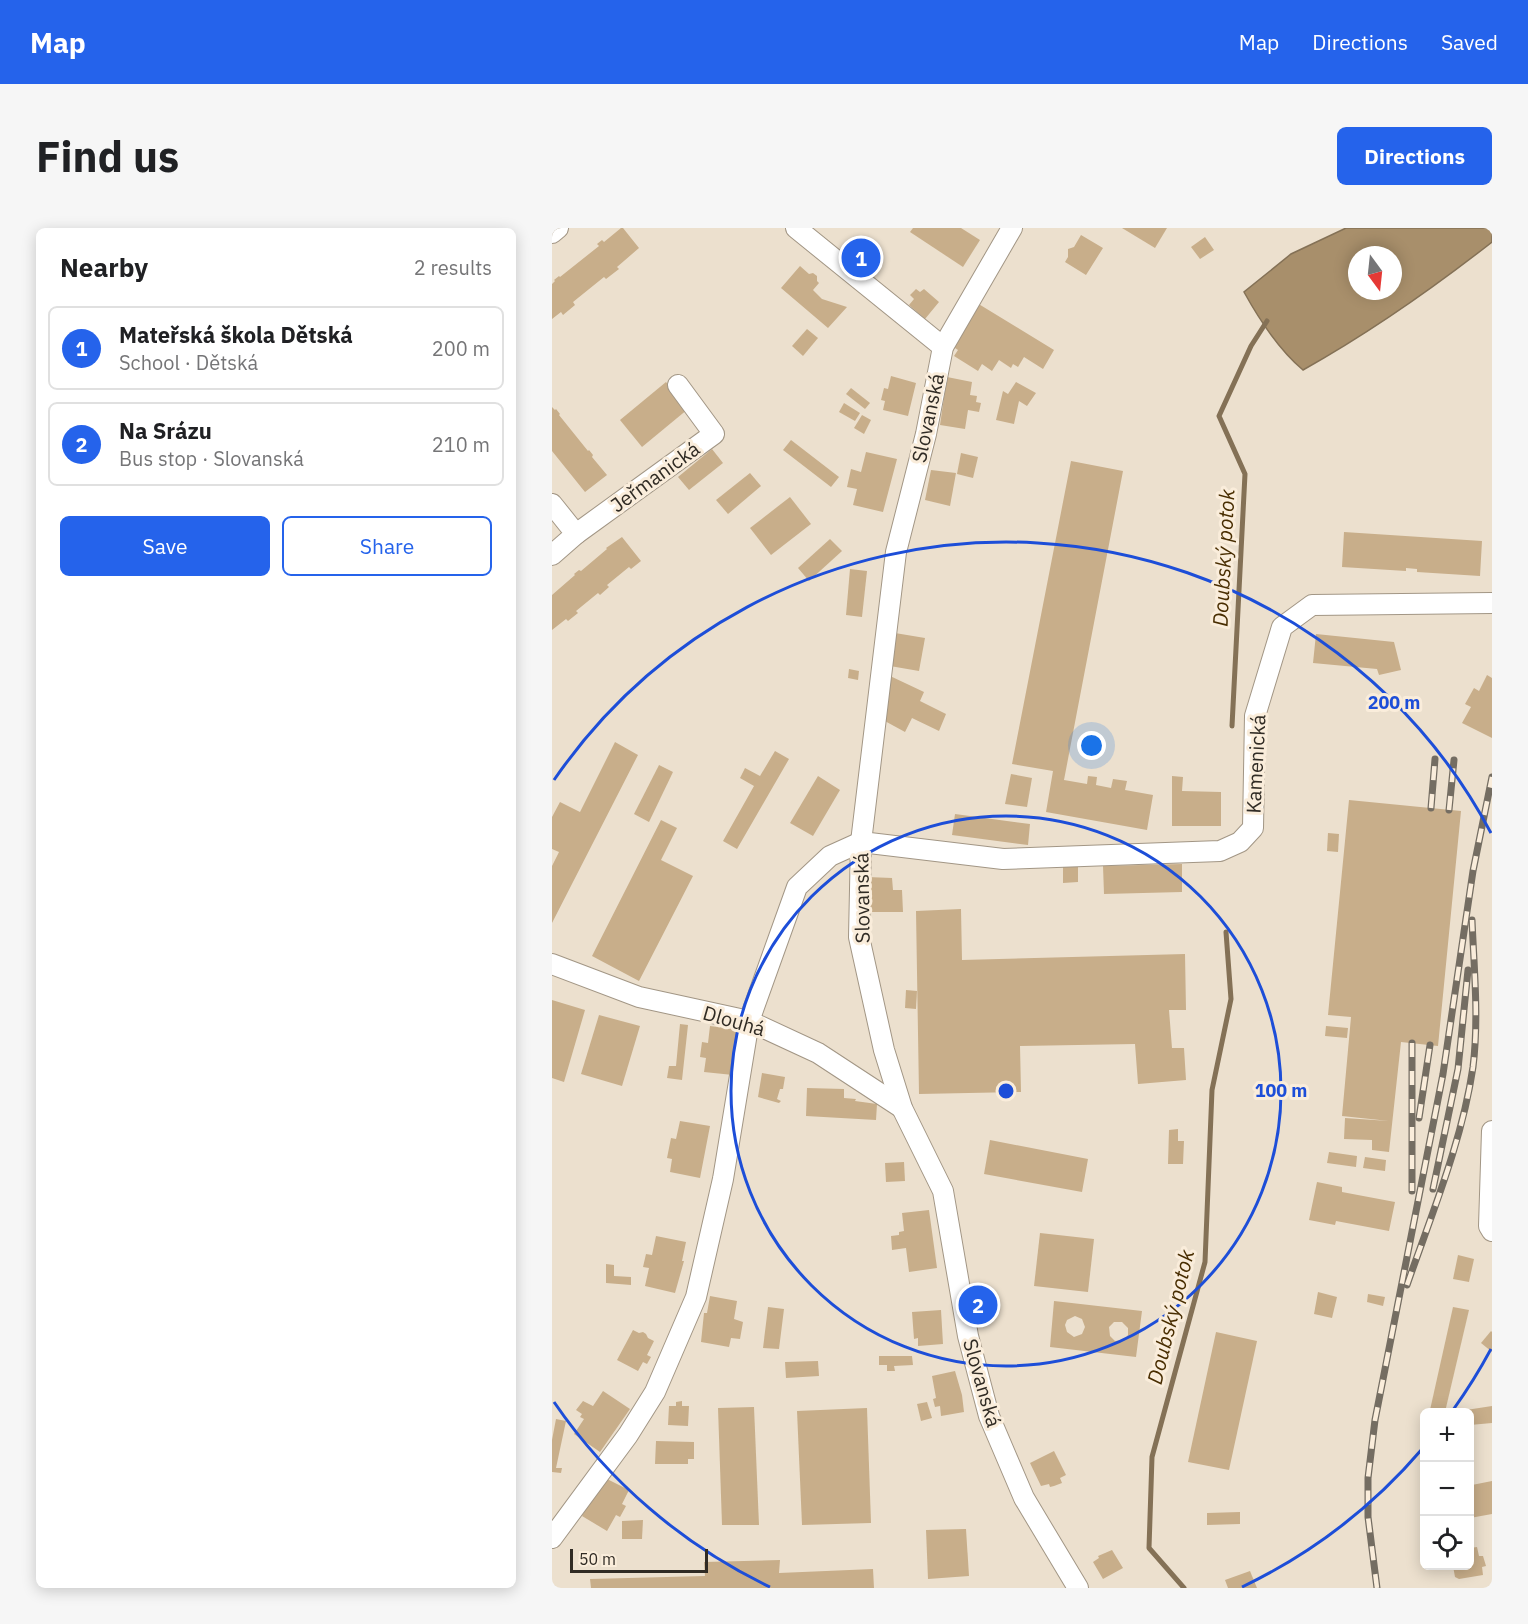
<!DOCTYPE html>
<meta charset="utf-8">
<style>
:root{--surface:#fff;--page:#f6f6f6;--text:#202124;--muted:#757577;--line:#e0e0e0;--accent:#2563eb}
body{margin:0;font-family:"IBM Plex Sans",sans-serif;background:var(--page);color:var(--text)}
.controls{position:absolute;right:18px;bottom:18px;display:grid;overflow:hidden;border-radius:9px;box-shadow:0 3px 15px #0003}
.controls button{width:54px;height:54px;display:grid;place-items:center;padding:0;border:0;border-bottom:2px solid var(--line);background:var(--surface);color:var(--text);font:30px sans-serif}
.compass{position:absolute;left:796px;top:18px;width:54px;height:54px;border-radius:50%;background:var(--surface);box-shadow:0 3px 15px #0003;rotate:165deg}
.scale{position:absolute;left:18px;bottom:15px;width:138px;box-sizing:border-box;padding-left:6px;border:3px solid #302b24;border-top:0;font-size:16px;line-height:21px;white-space:nowrap;color:#302b24;-webkit-text-stroke:4px #faeddb;paint-order:stroke}
.you{position:absolute;left:540px;top:518px;width:21px;height:21px;margin:-15px;border:4px solid #fff;border-radius:50%;background:#1a73e8;box-shadow:0 0 0 9px #1a73e833}
.badge{display:grid;place-items:center;width:39px;height:39px;border-radius:50%;background:var(--accent);color:#fff;font-size:20px;font-weight:700}
.pin{position:absolute;translate:-50% -50%;border:3px solid #fff;box-shadow:0 2px 6px #0006}
.list{margin:0;padding:0;list-style:none}
h2{display:flex;justify-content:space-between;align-items:center;height:78px;margin:0;padding:0 24px;font-size:26px}
h2 small{font-size:20px;font-weight:400;color:var(--muted)}
.list li{display:grid;grid-template-columns:39px 1fr auto;gap:18px;align-items:center;box-sizing:border-box;height:84px;margin:0 12px 12px;padding:0 12px;border:2px solid var(--line);border-radius:9px}
.list b{display:block;font-size:22px;white-space:nowrap}
.list p{margin:0;font-size:20px;white-space:nowrap;color:var(--muted)}
.list em{font-size:20px;font-style:normal;color:var(--muted)}
.actions{display:flex;gap:12px;padding:18px 24px}
.actions a{flex:1;padding:14px 0;border:2px solid var(--accent);border-radius:9px;text-align:center;font-size:21px;color:var(--accent)}
.actions .main{background:var(--accent);color:#fff}
.icon{flex:none;width:33px;height:33px;fill:none;stroke:currentColor;stroke-width:2;stroke-linecap:round;stroke-linejoin:round}
.map{position:relative;flex:none;width:940px;height:1360px;overflow:hidden;border-radius:9px}
header{display:flex;align-items:center;gap:36px;box-sizing:border-box;height:84px;padding:0 30px;background:var(--accent);color:#fff}
header strong{font-size:28px}
nav{display:flex;gap:33px;margin-inline-start:auto;font-size:21px}
.intro{display:flex;align-items:center;justify-content:space-between;box-sizing:border-box;height:144px;padding:0 36px}
h1{margin:0;font-size:42px}
.button{padding:15px 27px;border-radius:9px;background:var(--accent);color:#fff;font-size:21px;font-weight:700}
main{display:flex;gap:36px;padding:0 36px}
aside{flex:1;background:var(--surface);border-radius:9px;box-shadow:0 3px 15px #0003}
.map>svg:first-child{display:block}
</style>
<header>
<strong>Map</strong>
<nav><a>Map</a><a>Directions</a><a>Saved</a></nav>
</header>
<div class="intro"><h1>Find us</h1><a class="button">Directions</a></div>
<main>
<aside>
<h2>Nearby<small>2 results</small></h2>
<ul class="list">
<li><span class="badge">1</span><div><b>Mateřská škola Dětská</b><p>School · Dětská</p></div><em>200 m</em></li>
<li><span class="badge">2</span><div><b>Na Srázu</b><p>Bus stop · Slovanská</p></div><em>210 m</em></li>
</ul>
<div class="actions"><a class="main">Save</a><a>Share</a></div>
</aside>
<div class="map">
<svg width="940" height="1360" viewBox="0 0 940 1360">
<rect width="100%" height="100%" fill="#ece0ce"/>
<path fill="#a88f6b" stroke="#847156" stroke-width="1.5" fill-rule="evenodd" d="M 794,0 L 940,0 L 940,14 C 880,61 817,105 751,142 C 726,121 708,93 692,64 L 739,26 ZM 805,27 L 841,27 L 841,63 L 805,63 Z"/>
<g fill="none" stroke-linecap="round" stroke-linejoin="round">
<g stroke="#847156" stroke-width="5">
<polyline points="680,498 693,246 667,188 699,118 715,93"/>
<polyline points="632,1360 597,1320 600,1229 653,1034 660,862 679,771 674,704"/>
</g>
</g>
<g fill="#c8ae8a" fill-rule="evenodd">
<polygon points="69,0 71,0 87,20 65,39 67,41 54,51 52,49 21,74 23,77 11,87 9,84 0,91 0,56 3,53 2,52 7,48 8,49 47,18 45,16 50,12 52,14"/>
<polygon points="361,0 409,0 428,12 411,39 358,4"/>
<polygon points="570,0 615,0 603,20"/>
<polygon points="529,7 551,20 534,47 513,34 516,29 516,21 522,19"/>
<polygon points="653,9 662,22 648,31 639,19"/>
<polygon points="248,38 257,46 261,45 265,48 265,53 267,55 261,62 270,71 295,79 276,100 229,60"/>
<polygon points="364,61 368,64 372,61 387,74 373,91 357,77 362,71 358,67"/>
<polygon points="425,75 502,122 491,141 472,129 466,139 461,136 459,140 447,132 440,143 430,136 426,143 402,128 406,122 403,120 399,126 396,125"/>
<polygon points="255,101 266,110 251,128 240,118"/>
<polygon points="339,148 364,155 356,188 331,182 333,173 329,172 332,160 336,161"/>
<polygon points="395,149 420,154 418,167 425,168 424,174 429,175 427,184 416,182 413,201 388,197"/>
<polygon points="114,154 136,181 90,219 68,192"/>
<polygon points="464,154 484,165 475,178 467,173 462,196 444,192 451,163 456,166"/>
<polygon points="299,160 318,175 313,181 294,166"/>
<polygon points="292,175 308,185 303,193 287,184"/>
<polygon points="0,179 3,182 4,181 8,186 7,187 36,223 37,222 41,227 40,229 55,247 33,264 0,223"/>
<polygon points="310,187 319,192 312,206 302,200"/>
<polygon points="239,212 287,249 279,259 231,222"/>
<polygon points="160,221 171,235 137,262 126,249"/>
<polygon points="314,224 345,231 331,284 301,277 305,261 295,259 299,241 309,244"/>
<polygon points="409,225 426,229 421,250 405,246"/>
<polygon points="519,233 571,243 512,552 535,556 536,548 545,549 544,557 559,560 561,551 575,553 573,562 601,567 595,602 494,584 501,543 460,536"/>
<polygon points="379,242 404,245 398,278 373,272"/>
<polygon points="198,245 209,258 176,286 164,272"/>
<polygon points="238,269 259,296 219,327 198,300"/>
<polygon points="792,304 930,313 928,348 865,344 865,341 854,340 854,343 790,339"/>
<polygon points="70,309 89,333 79,341 77,339 55,357 57,359 48,367 46,365 24,383 26,385 16,393 14,391 0,402 0,367 23,347 22,346 27,342 29,343 55,321 54,320"/>
<polygon points="278,311 290,323 257,353 246,340"/>
<polygon points="298,341 315,343 310,389 294,387"/>
<polygon points="343,405 373,410 367,443 338,438"/>
<polygon points="764,406 842,414 849,442 827,447 825,441 761,435"/>
<polygon points="297,441 307,443 306,452 296,450"/>
<polygon points="336,447 372,464 368,473 394,486 387,503 360,490 353,504 331,492"/>
<polygon points="935,447 940,450 940,510 910,495 919,479 913,476 922,460 927,463"/>
<polygon points="63,514 86,527 0,695 0,638 7,624 0,621 0,589 8,574 28,584"/>
<polygon points="223,523 237,531 185,621 171,613 202,558 188,550 193,540 208,548"/>
<polygon points="107,537 121,544 97,594 82,586"/>
<polygon points="459,546 480,550 475,579 453,576"/>
<polygon points="266,548 288,562 261,608 238,595"/>
<polygon points="620,548 631,549 630,563 669,564 669,598 620,598"/>
<polygon points="797,572 909,583 886,818 849,814 837,924 820,922 820,912 792,911 793,890 837,893 790,888 799,789 776,787"/>
<polygon points="403,586 478,596 476,617 400,607"/>
<polygon points="109,592 125,600 109,632 141,648 87,753 40,728"/>
<polygon points="776,605 787,606 786,624 775,623"/>
<polygon points="630,636 630,664 552,666 551,638"/>
<polygon points="511,638 526,638 526,654 511,655"/>
<polygon points="315,649 340,650 341,662 350,662 351,684 316,684"/>
<polygon points="409,681 410,732 633,726 634,782 617,782 620,820 632,820 634,852 586,856 583,816 468,818 469,864 367,866 364,683"/>
<polygon points="354,762 365,763 364,781 353,780"/>
<polygon points="0,772 33,782 12,854 0,850"/>
<polygon points="47,787 88,798 70,858 29,846"/>
<polygon points="128,796 136,797 130,852 115,850 117,838 124,838"/>
<polygon points="158,798 187,802 181,847 152,844 154,830 148,829 150,814 156,815"/>
<polygon points="774,798 796,800 795,810 773,808"/>
<polygon points="210,845 233,849 231,861 228,861 225,871 229,873 227,875 206,869"/>
<polygon points="255,860 292,861 292,870 304,871 303,873 325,876 324,892 254,888"/>
<polygon points="128,893 158,898 148,950 118,944 120,931 115,930 119,910 124,911"/>
<polygon points="626,901 626,913 632,913 631,936 616,936 617,902"/>
<polygon points="438,912 536,931 530,964 432,946"/>
<polygon points="777,924 805,928 804,939 775,935"/>
<polygon points="813,929 834,932 833,943 811,940"/>
<polygon points="352,934 353,953 334,954 333,935"/>
<polygon points="765,954 790,959 790,964 843,974 837,1003 784,993 783,997 757,992"/>
<polygon points="377,982 385,1040 357,1044 354,1020 340,1022 339,1008 347,1007 347,1004 352,1003 350,985"/>
<polygon points="488,1005 542,1011 536,1064 482,1058"/>
<polygon points="104,1008 134,1014 130,1033 132,1033 123,1065 93,1058 97,1040 91,1039 94,1026 100,1027"/>
<polygon points="906,1027 922,1031 917,1054 901,1051"/>
<polygon points="54,1036 62,1037 62,1048 79,1049 79,1057 54,1055"/>
<polygon points="766,1064 785,1069 780,1090 762,1086"/>
<polygon points="816,1066 833,1069 831,1078 815,1074"/>
<polygon points="158,1068 185,1073 182,1091 191,1094 188,1111 179,1110 177,1119 149,1114 152,1085 155,1085"/>
<path d="M 502,1073 L 590,1083 L 584,1129 L 498,1119 ZM 523,1088 L 530,1091 L 533,1099 L 530,1106 L 522,1109 L 515,1104 L 513,1097 L 515,1092 ZM 562,1094 L 570,1094 L 576,1100 L 576,1107 L 572,1112 L 563,1113 L 558,1108 L 557,1099 Z"/>
<polygon points="216,1079 232,1081 227,1121 211,1120"/>
<polygon points="901,1079 917,1082 893,1184 886,1184 878,1182"/>
<polygon points="389,1082 391,1116 366,1118 366,1110 362,1111 360,1084"/>
<polygon points="81,1102 87,1105 91,1104 94,1106 96,1110 102,1113 95,1127 99,1129 95,1136 91,1134 86,1143 65,1132"/>
<polygon points="939,1103 940,1104 940,1124 929,1115"/>
<polygon points="664,1104 705,1113 677,1242 636,1234"/>
<polygon points="327,1128 360,1128 361,1137 342,1138 343,1143 335,1143 335,1137 327,1137"/>
<polygon points="266,1133 267,1148 234,1150 233,1134"/>
<polygon points="403,1143 410,1167 412,1184 389,1188 388,1178 383,1179 381,1171 384,1170 380,1148"/>
<polygon points="51,1163 78,1181 48,1224 22,1206 32,1191 28,1189 30,1186 24,1182 31,1173 41,1178"/>
<polygon points="130,1173 130,1178 137,1178 136,1198 116,1197 117,1178 124,1178 124,1174"/>
<polygon points="375,1174 380,1190 369,1193 365,1176"/>
<polygon points="940,1178 940,1195 918,1197 918,1184 901,1184"/>
<polygon points="202,1179 207,1297 170,1297 166,1180"/>
<polygon points="315,1180 319,1295 250,1297 245,1183"/>
<polygon points="4,1191 14,1193 4,1240 10,1240 9,1245 0,1244 0,1212"/>
<polygon points="104,1213 142,1214 142,1231 136,1231 136,1236 103,1236"/>
<polygon points="502,1223 514,1247 508,1250 510,1255 502,1258 498,1259 497,1256 489,1258 478,1235"/>
<polygon points="51,1249 77,1262 70,1276 74,1278 68,1289 64,1287 55,1303 30,1288"/>
<polygon points="940,1253 940,1286 918,1290 918,1275 922,1275 920,1257"/>
<polygon points="688,1284 688,1296 655,1297 655,1285"/>
<polygon points="91,1292 90,1311 70,1311 70,1293"/>
<polygon points="414,1301 417,1348 376,1351 374,1302"/>
<polygon points="925,1319 927,1328 931,1328 934,1338 930,1339 931,1347 907,1351 903,1349 901,1338 918,1338 918,1320"/>
<polygon points="560,1322 571,1340 551,1351 541,1334 547,1330 546,1328"/>
<polygon points="228,1332 227,1345 321,1341 322,1360 39,1360 38,1351 153,1348 152,1334"/>
<polygon points="698,1343 705,1360 676,1360 673,1352"/>
</g>
<g fill="none" stroke-linecap="round" stroke-linejoin="round">
<g stroke="#a29685" stroke-width="22">
<g id="minor">
<polyline points="244,0 391,119"/>
<polyline points="460,0 391,119 374,206 344,324 309,614 307,709 332,822 350,880 391,963 416,1108 437,1188 472,1270 526,1360"/>
<polyline points="0,5 6,0"/>
<polyline points="0,276 24,306 0,327"/>
<polyline points="24,306 162,206 126,157"/>
<polyline points="309,614 451,631 668,623 688,614 701,600 703,488 730,399 760,377 940,375"/>
<polyline points="0,736 87,769 197,793 266,825 350,880"/>
<polyline points="940,903 937,998 940,1003"/>
<polyline points="0,1310 76,1207 103,1164 144,1069 171,951 197,793 245,659 278,628 309,614"/>
</g>
</g>
<use href="#minor" stroke="#fff" stroke-width="20"/>
<g stroke="#746d62" stroke-width="7">
<g id="rail">
<polyline points="879,580 883,531"/>
<polyline points="897,582 902,532"/>
<polyline points="860,815 860,963"/>
<polyline points="867,890 878,817"/>
<polyline points="881,961 906,841 916,742"/>
<path d="M 855,1057 C 880,985 910,914 921,839 C 927,790 922,741 920,692"/>
<polyline points="825,1360 816,1289 816,1250 823,1192 891,846 921,643 940,549"/>
</g>
</g>
<use href="#rail" stroke="#faeddb" stroke-width="4.5" stroke-dasharray="14" stroke-linecap="butt"/>
</g>
<g fill="none" stroke="#1d4ed8" stroke-width="3">
<circle cx="454" cy="863" r="275"/>
<path d="M939 1121A549 549 0 0 1 901 1182M871 1220A549 549 0 0 1 690 1359M218 1359A549 549 0 0 1 2 1174M2 552A549 549 0 0 1 939 605"/>
</g>
<g text-anchor="middle" stroke-width="6" stroke-linejoin="round" paint-order="stroke">
<g font-size="20" fill="#302b24" stroke="#faeddb">
<text transform="translate(376 190) rotate(-78)" y="7">Slovanská</text>
<text transform="translate(103 249) rotate(-36)" y="7">Jeřmanická</text>
<text transform="translate(704 536) rotate(-87)" y="7">Kamenická</text>
<text transform="translate(310 670) rotate(-91)" y="7">Slovanská</text>
<text transform="translate(182 793) rotate(16)" y="7">Dlouhá</text>
<text transform="translate(430 1155) rotate(74)" y="7">Slovanská</text>
</g>
<g font-size="21" font-style="italic" fill="#482d00" stroke="#faeddb">
<text transform="translate(672 330) rotate(-87)" y="7">Doubský potok</text>
<text transform="translate(619 1089) rotate(-76)" y="7">Doubský potok</text>
</g>
</g>
<circle cx="454" cy="863" r="9" fill="#1d4ed8" stroke="#faeddb" stroke-width="3"/>
<g font-size="18" text-anchor="middle" font-weight="bold" fill="#1d4ed8" stroke="#faeddb" stroke-width="6" stroke-linejoin="round" paint-order="stroke">
<text x="842" y="481">200 m</text>
<text x="729" y="869">100 m</text>
</g>
</svg>
<div class="controls">
<button>+</button>
<button>−</button>
<button><svg class="icon" aria-label="locate" viewBox="0 0 24 24"><circle cx="12" cy="12" r="6"/><path d="M12 2v4M12 18v4M2 12h4M18 12h4"/></svg></button>
</div>
<svg class="compass" viewBox="-18 -18 36 36"><path d="M0-13l5 13h-10z" fill="#e53935"/><path d="M0 13l5-13h-10z" fill="#757577"/></svg>
<div class="scale">50 m</div>
<div class="you"></div>
<div class="pin badge" style="left:309px;top:30px">1</div>
<div class="pin badge" style="left:426px;top:1077px">2</div>
</div>
</main>
